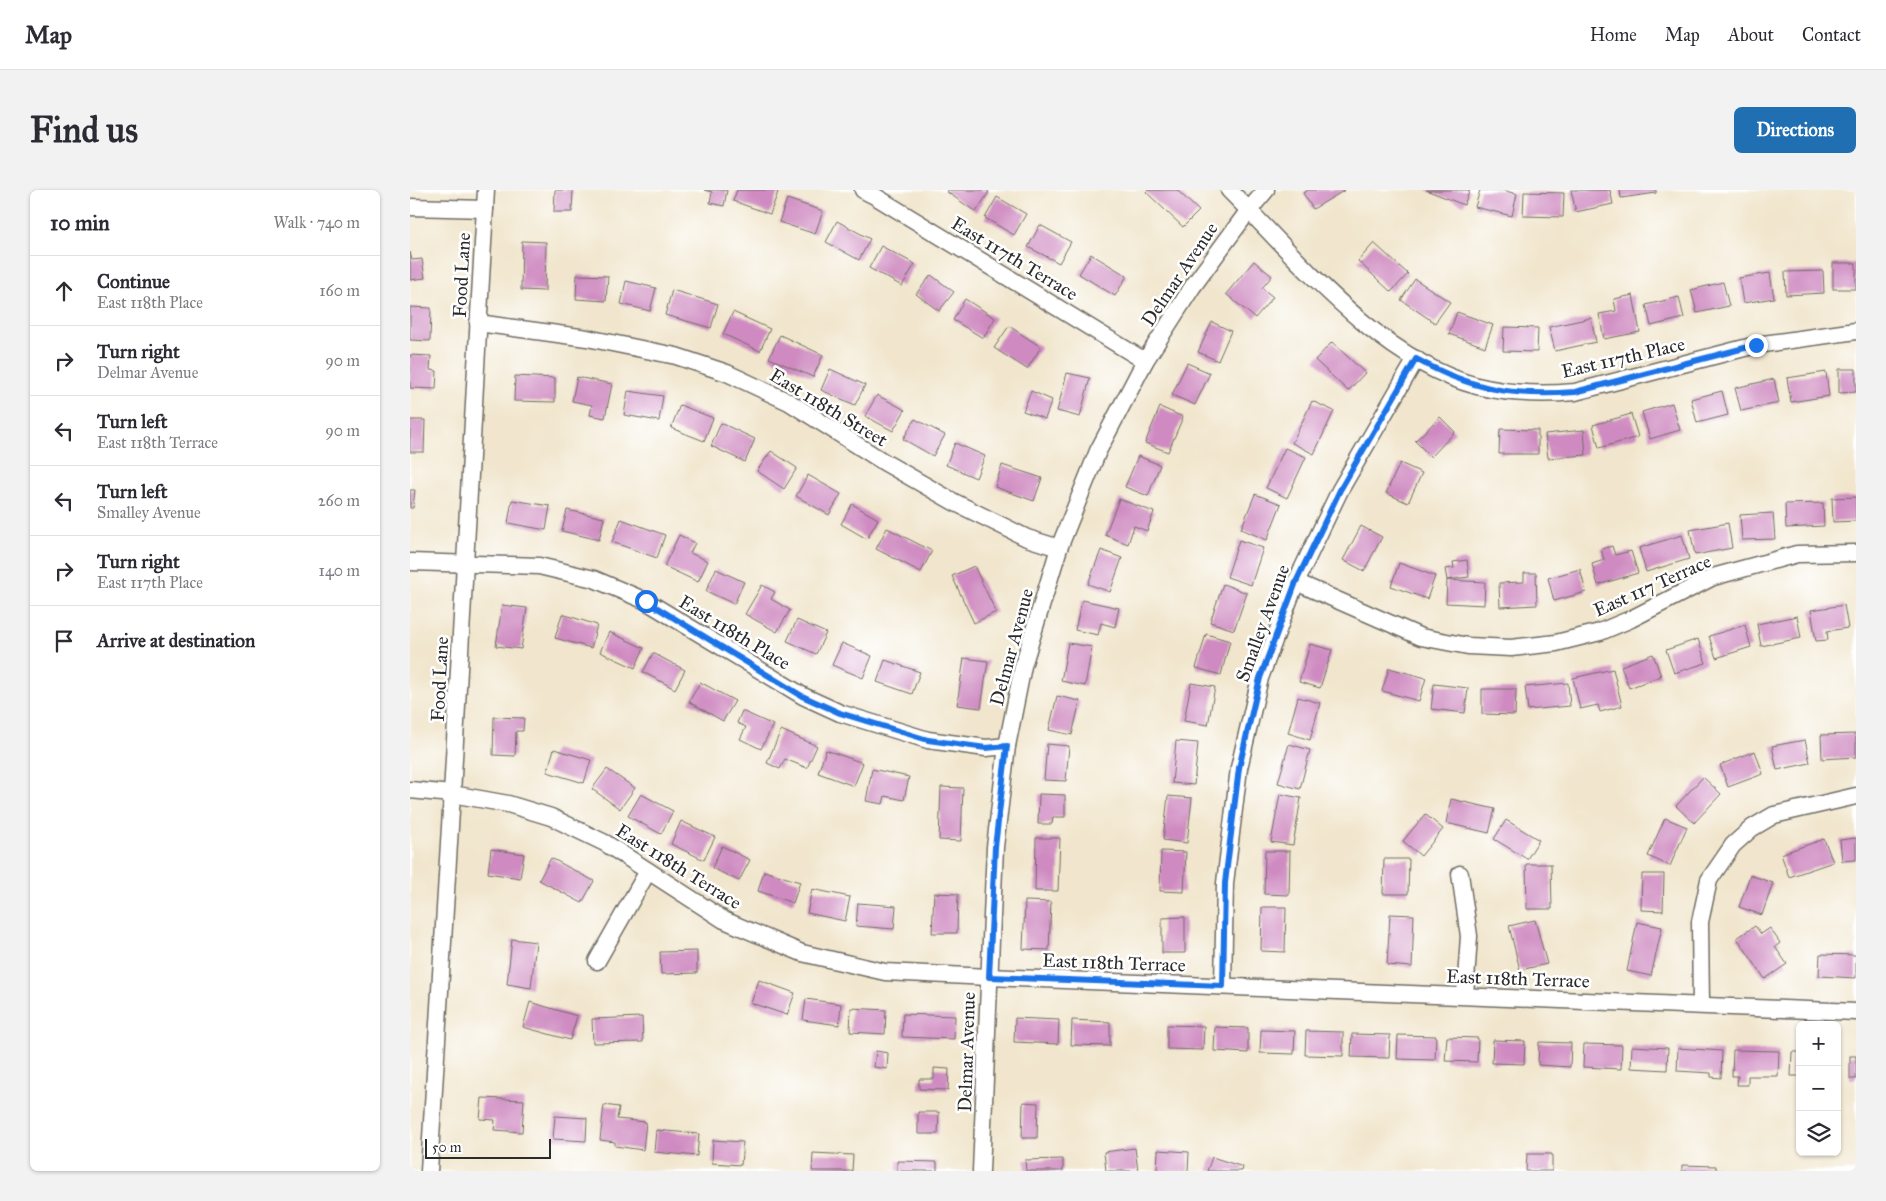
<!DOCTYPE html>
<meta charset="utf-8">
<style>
:root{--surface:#fff;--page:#f2f2f3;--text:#2b2b33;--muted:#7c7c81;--line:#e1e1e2;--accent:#1f6fb2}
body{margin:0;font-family:"IM FELL Great Primer",serif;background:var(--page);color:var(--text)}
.controls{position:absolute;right:15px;bottom:15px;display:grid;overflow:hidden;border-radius:8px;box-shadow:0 1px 4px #0004}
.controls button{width:45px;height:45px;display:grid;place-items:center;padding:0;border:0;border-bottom:1px solid var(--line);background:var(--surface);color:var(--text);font:25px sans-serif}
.scale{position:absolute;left:15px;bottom:12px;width:126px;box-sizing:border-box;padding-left:5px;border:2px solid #2b2b2b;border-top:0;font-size:14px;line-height:18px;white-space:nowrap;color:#2b2b2b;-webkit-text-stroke:4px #fff;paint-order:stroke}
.stop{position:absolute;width:15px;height:15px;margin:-11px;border:4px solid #1a73e8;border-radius:50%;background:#fff}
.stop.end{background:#1a73e8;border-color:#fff;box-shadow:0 1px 5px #0008}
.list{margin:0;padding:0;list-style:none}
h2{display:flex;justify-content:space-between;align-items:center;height:65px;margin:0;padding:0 20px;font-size:21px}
h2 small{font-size:16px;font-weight:400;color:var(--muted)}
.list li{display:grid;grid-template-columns:32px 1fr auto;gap:15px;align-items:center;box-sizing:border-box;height:70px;padding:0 20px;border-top:1px solid var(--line)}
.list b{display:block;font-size:19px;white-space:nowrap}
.list p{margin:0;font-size:16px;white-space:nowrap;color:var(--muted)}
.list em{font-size:16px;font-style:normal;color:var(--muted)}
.icon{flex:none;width:28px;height:28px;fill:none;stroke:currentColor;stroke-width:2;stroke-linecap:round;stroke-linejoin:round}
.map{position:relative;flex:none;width:1446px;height:981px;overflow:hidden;border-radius:8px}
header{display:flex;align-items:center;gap:30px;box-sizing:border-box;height:70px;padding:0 25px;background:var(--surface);border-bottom:1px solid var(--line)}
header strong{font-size:24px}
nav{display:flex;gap:28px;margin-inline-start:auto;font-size:18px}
.intro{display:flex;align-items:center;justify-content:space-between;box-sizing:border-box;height:120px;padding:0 30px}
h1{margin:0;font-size:35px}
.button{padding:12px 22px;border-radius:8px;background:var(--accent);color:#fff;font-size:18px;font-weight:700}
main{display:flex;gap:30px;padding:0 30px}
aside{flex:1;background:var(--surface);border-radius:8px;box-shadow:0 1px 4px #0004}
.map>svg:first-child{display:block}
</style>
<header>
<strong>Map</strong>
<nav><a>Home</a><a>Map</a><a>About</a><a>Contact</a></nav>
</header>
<div class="intro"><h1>Find us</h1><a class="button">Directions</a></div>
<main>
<aside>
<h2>10 min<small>Walk · 740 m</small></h2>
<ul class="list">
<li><svg class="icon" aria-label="ahead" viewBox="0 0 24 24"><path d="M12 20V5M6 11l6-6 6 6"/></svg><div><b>Continue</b><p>East 118th Place</p></div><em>160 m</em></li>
<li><svg class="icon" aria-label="right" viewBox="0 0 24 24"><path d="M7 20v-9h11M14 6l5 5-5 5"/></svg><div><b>Turn right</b><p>Delmar Avenue</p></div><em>90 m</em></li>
<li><svg class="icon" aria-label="left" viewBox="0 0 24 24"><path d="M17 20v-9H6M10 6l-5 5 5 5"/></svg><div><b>Turn left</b><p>East 118th Terrace</p></div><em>90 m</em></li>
<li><svg class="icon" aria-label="left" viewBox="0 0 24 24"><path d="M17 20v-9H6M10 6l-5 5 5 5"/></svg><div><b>Turn left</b><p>Smalley Avenue</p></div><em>260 m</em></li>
<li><svg class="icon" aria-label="right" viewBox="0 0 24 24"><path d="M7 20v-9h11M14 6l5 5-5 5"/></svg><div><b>Turn right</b><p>East 117th Place</p></div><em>140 m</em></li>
<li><svg class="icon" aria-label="arrive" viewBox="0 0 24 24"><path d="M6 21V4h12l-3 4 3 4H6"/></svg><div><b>Arrive at destination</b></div></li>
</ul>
</aside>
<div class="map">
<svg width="1446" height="981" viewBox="0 0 1446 981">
<rect width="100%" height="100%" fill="#fff"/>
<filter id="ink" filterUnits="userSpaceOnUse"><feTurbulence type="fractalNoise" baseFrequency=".02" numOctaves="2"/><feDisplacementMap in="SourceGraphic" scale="10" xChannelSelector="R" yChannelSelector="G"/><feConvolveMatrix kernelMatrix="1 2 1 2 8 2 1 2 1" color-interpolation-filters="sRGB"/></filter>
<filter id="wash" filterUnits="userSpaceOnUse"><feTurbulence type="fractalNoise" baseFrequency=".0096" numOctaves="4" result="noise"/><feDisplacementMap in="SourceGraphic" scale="20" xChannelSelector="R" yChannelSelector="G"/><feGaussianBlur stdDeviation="1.12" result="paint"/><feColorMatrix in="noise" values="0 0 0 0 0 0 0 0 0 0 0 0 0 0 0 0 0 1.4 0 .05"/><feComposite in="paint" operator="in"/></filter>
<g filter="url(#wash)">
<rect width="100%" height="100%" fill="#f1e6cd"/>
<g id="blocks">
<g fill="#cf8bc1">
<polygon points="145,0 163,0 162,22 144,22"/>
<polygon points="294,0 317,0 314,16 300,13 302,2"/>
<polygon points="327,0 363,0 368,2 360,24 323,11"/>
<polygon points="538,0 576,0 579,2 566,22 537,2"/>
<polygon points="738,0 767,0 789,21 773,37 736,2"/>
<polygon points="898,0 935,0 903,19 893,3"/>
<polygon points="1016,0 1060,0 1054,15"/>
<polygon points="1070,0 1092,0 1107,4 1102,26 1065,17"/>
<polygon points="1161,0 1200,0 1203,14 1166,22"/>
<polygon points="1210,0 1246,0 1246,3 1211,8"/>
<polygon points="1114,2 1154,3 1153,27 1113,26"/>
<polygon points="587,7 616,24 604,45 575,28"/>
<polygon points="377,9 413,21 405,44 369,32"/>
<polygon points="427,31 460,49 449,70 416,52"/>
<polygon points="630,35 661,52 649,73 618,57"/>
<polygon points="112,51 136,52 135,101 111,100"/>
<polygon points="964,53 998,84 981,102 948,71"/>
<polygon points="471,56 505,74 492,96 459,78"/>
<polygon points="0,62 2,70 12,69 15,88 0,90"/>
<polygon points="681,64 717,86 705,106 669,84"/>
<polygon points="844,71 862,86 852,98 863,107 845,128 816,104"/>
<rect x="1423" y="73" width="23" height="26"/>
<polygon points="1413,81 1414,103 1376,105 1375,82"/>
<polygon points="1360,83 1364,108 1333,113 1329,88"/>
<polygon points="167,85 198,86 196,111 166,109"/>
<polygon points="521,85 544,102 529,121 506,104"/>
<polygon points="1005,89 1040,112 1025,133 991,110"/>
<polygon points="216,91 246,98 240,121 211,114"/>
<polygon points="1313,92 1319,116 1287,123 1281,100"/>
<polygon points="262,100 308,114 301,138 255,125"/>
<polygon points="1223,105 1230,142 1194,149 1189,124 1206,121 1204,109"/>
<polygon points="1269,107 1274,128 1241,136 1236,115"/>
<polygon points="555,109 585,128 573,148 543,130"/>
<polygon points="0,117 21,118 20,151 0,150"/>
<polygon points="323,122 360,139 350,161 313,144"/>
<polygon points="1047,122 1083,135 1075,157 1039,144"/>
<polygon points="1181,128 1186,152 1145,161 1139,137"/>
<polygon points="802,132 821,141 808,171 788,162"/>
<polygon points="599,136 631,157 617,179 584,158"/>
<polygon points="1094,137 1128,138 1127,162 1093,161"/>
<polygon points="370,145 413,165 403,187 359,168"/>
<polygon points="922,152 955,183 938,201 905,170"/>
<polygon points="0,165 21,166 20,180 27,181 26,199 0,198"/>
<polygon points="777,173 800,183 785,215 762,205"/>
<polygon points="420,179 455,195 445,215 411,200"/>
<polygon points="1429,179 1446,179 1446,202 1429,203"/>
<polygon points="1416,182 1419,206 1381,212 1377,188"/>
<polygon points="657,183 680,188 670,227 647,221"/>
<polygon points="105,186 145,188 145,212 104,211"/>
<polygon points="167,187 202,194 195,228 180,225 182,215 162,211"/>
<polygon points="1364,189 1369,213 1331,221 1325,198"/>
<polygon points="218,201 253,206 249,231 214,225"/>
<polygon points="621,201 642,210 635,229 613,221"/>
<polygon points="1312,201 1318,225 1287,233 1281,209"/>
<polygon points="467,205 495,220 483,241 455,226"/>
<polygon points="902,211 924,221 904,264 882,253"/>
<polygon points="1262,213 1270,240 1240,249 1232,222"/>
<polygon points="270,215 303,228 294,251 261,238"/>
<polygon points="750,217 773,227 758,262 735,253"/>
<polygon points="1221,224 1228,247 1189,258 1183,235"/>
<polygon points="1030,227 1045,242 1021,267 1005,251"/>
<polygon points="505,229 535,245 523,266 493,249"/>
<polygon points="0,230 15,230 14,262 0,262"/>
<polygon points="311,233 345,249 335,272 301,256"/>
<polygon points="1090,239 1128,240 1128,264 1089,264"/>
<polygon points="1174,240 1176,265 1138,268 1135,244"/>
<polygon points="545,253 575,266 566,288 536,275"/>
<polygon points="875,258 896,267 877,308 856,298"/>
<polygon points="361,261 387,278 374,299 347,281"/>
<polygon points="728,266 750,275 738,306 715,297"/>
<polygon points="990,273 1012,283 998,313 976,303"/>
<polygon points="592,275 632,288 624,311 585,297"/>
<polygon points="398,285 431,304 419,325 386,306"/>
<polygon points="0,300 5,300 3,318 0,318"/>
<polygon points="845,304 871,314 857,350 831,339"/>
<polygon points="1446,307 1446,331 1423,332 1422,308"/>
<polygon points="709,309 744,322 737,341 724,336 718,354 695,345"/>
<polygon points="102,310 140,316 136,340 98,333"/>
<polygon points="1413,313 1414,336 1376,338 1375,314"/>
<polygon points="442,314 468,329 457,349 431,334"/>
<polygon points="157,320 194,328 189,350 152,341"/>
<polygon points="1363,323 1365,349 1332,350 1330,325"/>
<polygon points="211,329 255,345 247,368 202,352"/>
<polygon points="1318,333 1322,358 1285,365 1280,340"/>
<polygon points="951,336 972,347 954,381 933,370"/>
<polygon points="477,338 522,361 511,382 466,359"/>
<polygon points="269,345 285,353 280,363 298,371 288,392 254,376"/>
<polygon points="1272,345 1279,369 1236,382 1229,358"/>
<polygon points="829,350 853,358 841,395 817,387"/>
<polygon points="1202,356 1205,365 1221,361 1228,383 1188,395 1182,374 1194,370 1191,359"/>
<polygon points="691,360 712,368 700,402 678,394"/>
<polygon points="1057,370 1059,387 1037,390 1035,379 1044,378 1043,372"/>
<polygon points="989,373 1025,386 1017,409 981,396"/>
<polygon points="564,376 586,422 564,433 542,386"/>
<polygon points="306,379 334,392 324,414 296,401"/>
<polygon points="1170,379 1176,402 1144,411 1138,388"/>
<polygon points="1114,383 1126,383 1127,415 1090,417 1089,393 1114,392"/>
<polygon points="1037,390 1075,392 1074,415 1036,413"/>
<polygon points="813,394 837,403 824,440 800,432"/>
<polygon points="352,395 365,402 361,409 380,420 367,442 335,424"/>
<polygon points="672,410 709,418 705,437 691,433 688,445 665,440"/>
<polygon points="92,415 117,418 111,459 86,456"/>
<polygon points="1434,415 1438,438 1417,441 1418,450 1406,451 1401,420"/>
<polygon points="152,424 187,435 181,458 145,448"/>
<polygon points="1387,426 1391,448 1351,456 1347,434"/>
<polygon points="387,430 416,443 406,464 377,451"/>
<polygon points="1335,435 1341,457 1306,468 1299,446"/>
<polygon points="199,442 234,458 225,478 190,462"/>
<polygon points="796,444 820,451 811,485 786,478"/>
<polygon points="1288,449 1296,473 1264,483 1256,460"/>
<polygon points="432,453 462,466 453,488 422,475"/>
<polygon points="658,453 682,457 675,496 651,491"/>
<polygon points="900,454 922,460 910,498 889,492"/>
<polygon points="243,463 275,480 265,499 233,482"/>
<polygon points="1243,464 1251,486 1219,498 1211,476"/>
<polygon points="554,468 578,471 571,518 547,515"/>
<polygon points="475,470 510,482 502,504 467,492"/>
<polygon points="979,478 1016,488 1009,511 972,501"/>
<polygon points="1203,479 1212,516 1190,522 1188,515 1170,519 1163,488"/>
<polygon points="290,492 325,511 313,531 279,512"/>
<polygon points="781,493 805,497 798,535 774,531"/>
<polygon points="1158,493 1160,516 1118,520 1115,497"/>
<polygon points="1024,494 1058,498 1055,523 1021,519"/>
<polygon points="1072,499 1106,499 1105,525 1072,524"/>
<polygon points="647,506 670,511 662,545 639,540"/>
<polygon points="888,507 910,513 900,550 878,543"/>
<polygon points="332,521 363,535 351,559 330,549 336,537 327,533"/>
<polygon points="84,527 114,528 113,541 106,541 105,566 83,565"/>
<polygon points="371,540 407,556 397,578 375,569 370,579 357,573"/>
<polygon points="1446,544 1446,567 1412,569 1411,545"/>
<polygon points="1395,550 1400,573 1367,580 1362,556"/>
<polygon points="766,551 788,553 784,595 762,593"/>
<polygon points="637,554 659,556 656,591 634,590"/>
<polygon points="879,554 900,560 890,599 868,593"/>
<polygon points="144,559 181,570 174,593 137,582"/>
<polygon points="416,560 453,573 444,596 408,583"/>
<polygon points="1345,561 1353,584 1318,597 1310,575"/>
<polygon points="197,579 225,598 210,619 182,599"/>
<polygon points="462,579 499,587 494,610 475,606 473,614 456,611"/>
<polygon points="1293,587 1311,604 1284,633 1266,616"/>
<polygon points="531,597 553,598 551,651 529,650"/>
<polygon points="231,604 263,621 251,644 218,626"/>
<polygon points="629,604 655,605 655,627 643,627 642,634 628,634"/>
<polygon points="870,604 891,608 883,655 861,652"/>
<polygon points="758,606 782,608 777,653 753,650"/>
<polygon points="1041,609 1085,619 1079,643 1036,633"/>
<polygon points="1015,624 1033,639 1011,666 993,651"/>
<polygon points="1255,628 1277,637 1260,676 1238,666"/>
<polygon points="1096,630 1129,650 1117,669 1084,649"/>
<polygon points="271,631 305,647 294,670 261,654"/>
<polygon points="626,648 650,648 648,701 625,701"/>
<polygon points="1446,648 1446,670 1432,671 1430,650"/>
<polygon points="1414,649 1423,672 1379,687 1371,664"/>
<polygon points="312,656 340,670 329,691 302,678"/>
<polygon points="81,659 114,664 110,688 78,683"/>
<polygon points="751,661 776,662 774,702 750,701"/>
<polygon points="855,661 880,661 879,705 854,704"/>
<polygon points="141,668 184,691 172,713 129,690"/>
<polygon points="974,669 999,669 998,704 973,704"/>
<polygon points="1116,674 1141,674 1142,719 1117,719"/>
<polygon points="354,681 390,692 383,713 348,701"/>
<polygon points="1232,684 1254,684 1253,721 1231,720"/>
<polygon points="1340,685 1363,693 1352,725 1329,717"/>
<polygon points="402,699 440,707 435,731 397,723"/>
<polygon points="524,703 548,704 547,743 522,743"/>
<polygon points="615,711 641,712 639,760 613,759"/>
<polygon points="448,713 486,716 484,739 446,736"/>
<polygon points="852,717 876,717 875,762 851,761"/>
<polygon points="980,724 1004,725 1002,777 977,775"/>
<polygon points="775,727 775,763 752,763 752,728"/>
<polygon points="1125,730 1137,774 1110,780 1099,736"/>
<polygon points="1227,732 1252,737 1241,786 1217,781"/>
<polygon points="1345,736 1351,744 1360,738 1370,753 1365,757 1377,774 1355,789 1327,748"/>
<polygon points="102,749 126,752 121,798 97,794"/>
<polygon points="287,761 287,783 251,784 250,762"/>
<polygon points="1410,764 1446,765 1446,788 1409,786"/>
<polygon points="349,790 385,803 377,825 341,813"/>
<polygon points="396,809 431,814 429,835 393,830"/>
<polygon points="120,812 167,826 160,850 113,837"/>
<polygon points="441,818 476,820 475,844 440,842"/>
<polygon points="493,824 545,826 544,849 492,847"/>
<polygon points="232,827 233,852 183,853 182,829"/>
<polygon points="605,828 649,830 648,854 604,852"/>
<polygon points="662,830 700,832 700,856 661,855"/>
<polygon points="757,835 794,836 793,860 757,859"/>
<polygon points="805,837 838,838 838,863 804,861"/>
<polygon points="851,840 885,841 884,864 850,863"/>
<polygon points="896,841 933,842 933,866 895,865"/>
<polygon points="942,844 980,845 979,868 941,867"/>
<polygon points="988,845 1026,846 1025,870 987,869"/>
<polygon points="1037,847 1068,848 1067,872 1035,871"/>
<polygon points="1083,850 1115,851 1114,874 1082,873"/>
<polygon points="1129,852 1161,853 1160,877 1128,875"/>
<polygon points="1174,854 1212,855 1211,879 1173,877"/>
<polygon points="1222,856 1258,858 1257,880 1221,878"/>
<polygon points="1268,858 1312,861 1311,888 1301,887 1301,883 1267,881"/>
<polygon points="1323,860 1369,861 1368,886 1338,886 1338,895 1327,895 1328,886 1322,886"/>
<polygon points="466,861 478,863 477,879 464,877"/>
<polygon points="1382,862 1390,862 1390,886 1381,886"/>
<rect x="1440" y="866" width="6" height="23"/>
<polygon points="524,878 539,879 538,900 509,899 509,889 524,889"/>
<polygon points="72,908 114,910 112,942 84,940 85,930 70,929"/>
<polygon points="613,912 628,913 627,948 612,948"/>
<polygon points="194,915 209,917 207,929 236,932 233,960 205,956 205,952 190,950"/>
<polygon points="508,922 529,922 528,944 508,944"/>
<polygon points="145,926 177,928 176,951 143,949"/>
<polygon points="246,940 289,944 287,966 244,962"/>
<polygon points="303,950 333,952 331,975 302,973"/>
<polygon points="725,958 728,981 696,981 694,962"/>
<polygon points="748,960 779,962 778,981 747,981"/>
<polygon points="403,963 443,965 442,981 402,981"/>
<polygon points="1117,964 1142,964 1142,981 1116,981"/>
<polygon points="802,967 833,977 832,981 797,981"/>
<polygon points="653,969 653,981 616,981 615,970"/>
<polygon points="487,971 527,972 527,981 487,981"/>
<polygon points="1272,975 1306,976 1306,981 1272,981"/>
</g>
</g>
</g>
<g filter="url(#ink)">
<use href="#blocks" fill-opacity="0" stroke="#706c64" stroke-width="1"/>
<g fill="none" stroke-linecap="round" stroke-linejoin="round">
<g stroke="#706c64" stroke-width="19">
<g id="minor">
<polyline points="453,0 463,5 735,171"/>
<path d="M 819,0 C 888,69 969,170 1067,196 C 1099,204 1132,205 1165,202 L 1346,155 L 1446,141"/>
<polyline points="0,17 75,19"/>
<polyline points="68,133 177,148 266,166 317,183 379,212 474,272 544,312 617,348 649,358"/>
<polyline points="0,372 129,376 184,389 236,411 393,506 430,523 518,550 576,558 597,556"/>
<polyline points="886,392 1011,447 1058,456 1101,458 1146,453 1190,442 1221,429 1303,387 1387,364 1446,363"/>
<polyline points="0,600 42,604 98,614 141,627 195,653 314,730 392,763 475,782 579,787 1446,822"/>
<polyline points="1050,684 1059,746 1055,805"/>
<polyline points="187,771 238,681"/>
<polyline points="813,796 815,693 829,578 850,488 886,392 930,300 1006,169"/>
<polyline points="1291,815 1290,732 1299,690 1323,655 1342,638 1364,625 1446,606"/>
<polyline points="19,981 42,604 76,0"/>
<polyline points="571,981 585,657 597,556 613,476 649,358 688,261 735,171 783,96 839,20 856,0"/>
</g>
</g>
<use href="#minor" stroke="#fff" stroke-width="16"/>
</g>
</g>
<g fill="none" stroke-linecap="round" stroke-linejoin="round" filter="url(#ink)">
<path stroke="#1a73e8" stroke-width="6" d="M 236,411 L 392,506 L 430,523 L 518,550 L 576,558 L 597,556 L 585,657 L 579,787 L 813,796 L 815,693 L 829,578 L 850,488 L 886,392 L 930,300 L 1006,169 C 1061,199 1103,207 1165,202 L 1346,155"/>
</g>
<g text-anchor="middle" stroke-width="5" stroke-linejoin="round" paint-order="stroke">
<g font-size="19" fill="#2b2b2b" stroke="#fff">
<text transform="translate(605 68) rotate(31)" y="7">East 117th Terrace</text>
<text transform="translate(769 84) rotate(-56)" y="7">Delmar Avenue</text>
<text transform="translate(51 85) rotate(-87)" y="7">Food Lane</text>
<text transform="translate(1213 167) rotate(-13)" y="7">East 117th Place</text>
<text transform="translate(419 217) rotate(31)" y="7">East 118th Street</text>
<text transform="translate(1242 395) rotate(-24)" y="7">East 117 Terrace</text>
<text transform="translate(852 433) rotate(-70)" y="7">Smalley Avenue</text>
<text transform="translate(325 442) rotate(31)" y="7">East 118th Place</text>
<text transform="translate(601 457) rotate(-75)" y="7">Delmar Avenue</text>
<text transform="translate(29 489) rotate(-87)" y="7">Food Lane</text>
<text transform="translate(269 676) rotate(32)" y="7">East 118th Terrace</text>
<text transform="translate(704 772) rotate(2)" y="7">East 118th Terrace</text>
<text transform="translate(1108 788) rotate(2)" y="7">East 118th Terrace</text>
<text transform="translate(556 862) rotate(-88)" y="7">Delmar Avenue</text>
</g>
</g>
</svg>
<div class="controls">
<button>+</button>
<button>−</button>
<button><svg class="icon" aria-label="layers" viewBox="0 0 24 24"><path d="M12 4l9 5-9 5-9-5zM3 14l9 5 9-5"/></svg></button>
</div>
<div class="scale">50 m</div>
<div class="stop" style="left:236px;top:411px"></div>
<div class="stop end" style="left:1346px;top:155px"></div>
</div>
</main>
